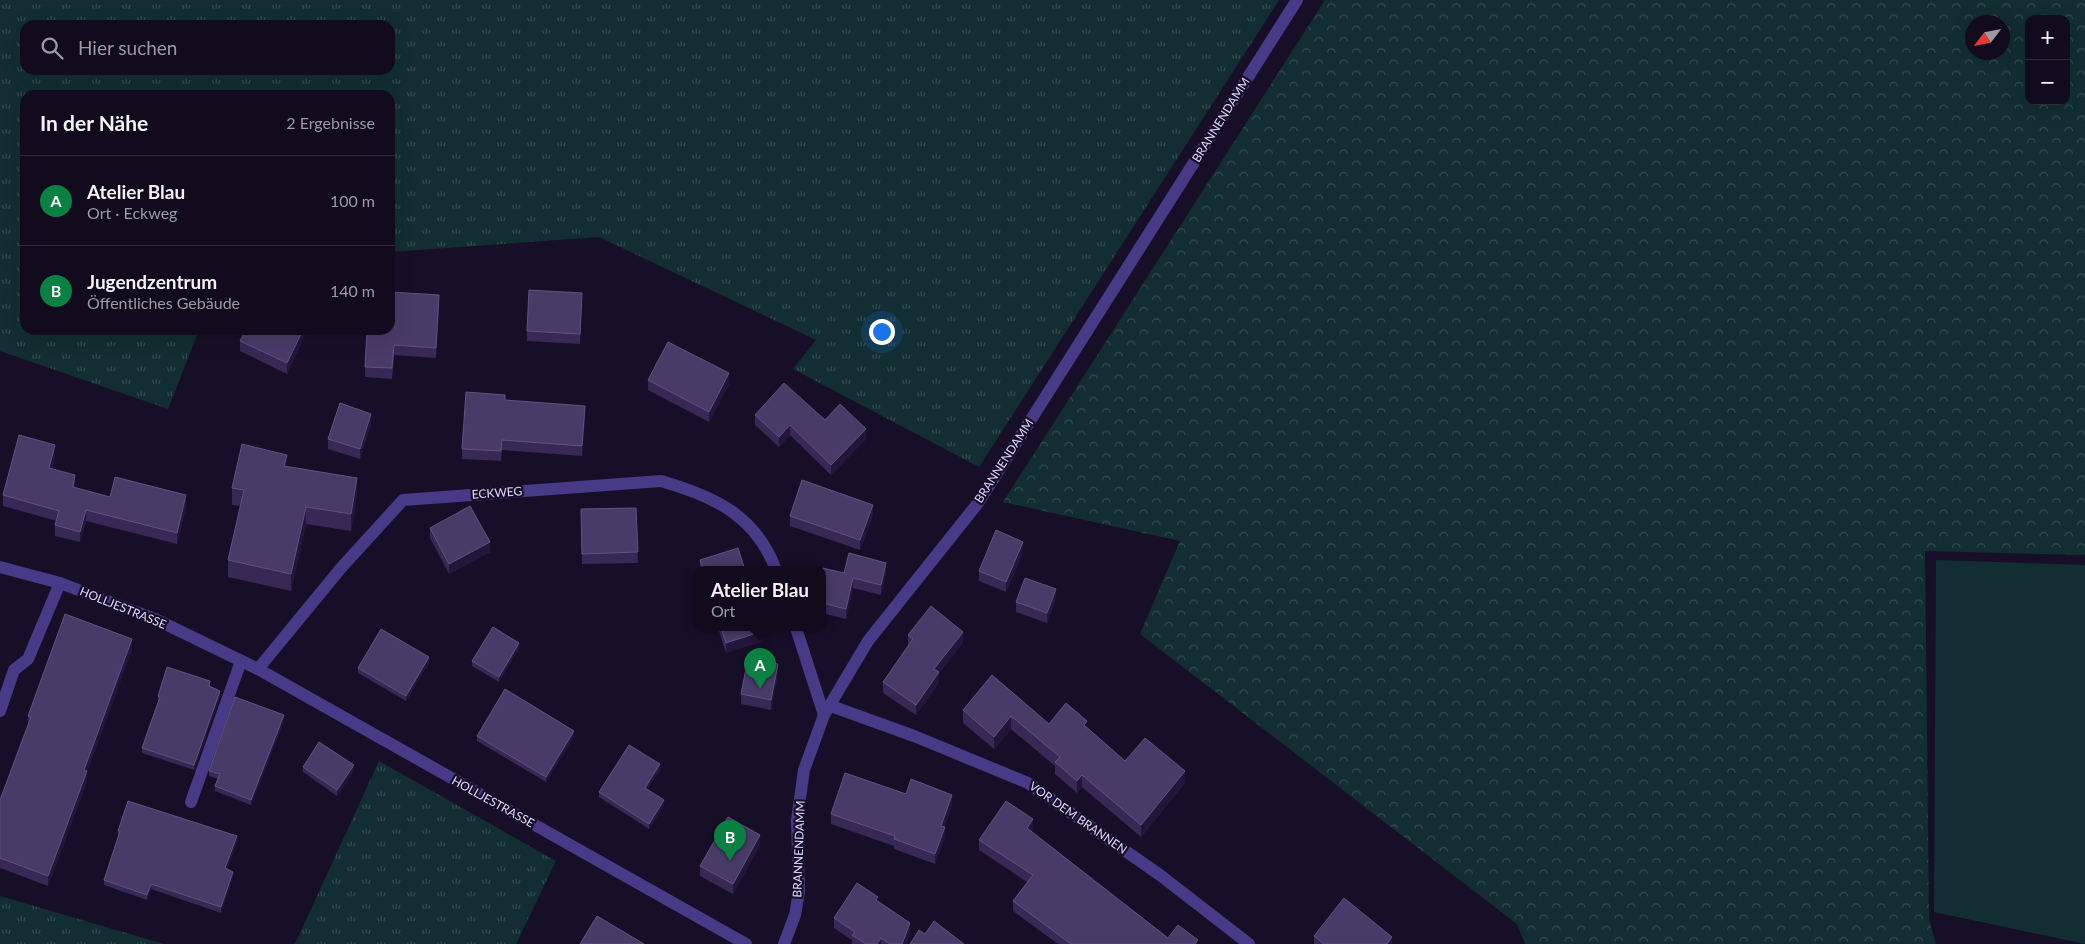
<!DOCTYPE html>
<html lang="de">
<meta charset="utf-8">
<style>
:root{--surface:#110b1d;--page:#1a1426;--text:#f1f3f6;--muted:#9c9ba4;--line:#302b3b;--accent:#0b8043}
body{margin:0;font-family:Lato,sans-serif;background:var(--page);color:var(--text)}
.controls{position:absolute;right:15px;top:15px;display:grid;overflow:hidden;border-radius:10px;box-shadow:0 5px 20px #0002}
.controls button{width:45px;height:45px;display:grid;place-items:center;padding:0;border:0;border-bottom:1px solid var(--line);background:var(--surface);color:var(--text);font:25px sans-serif}
.compass{position:absolute;left:1965px;top:15px;width:45px;height:45px;border-radius:50%;background:var(--surface);box-shadow:0 5px 20px #0002;rotate:238deg}
.you{position:absolute;left:881px;top:331px;width:18px;height:18px;margin:-12px;border:4px solid #fff;border-radius:50%;background:#1a73e8;box-shadow:0 0 0 8px #1a73e833}
.badge{display:grid;place-items:center;width:32px;height:32px;border-radius:50%;background:var(--accent);color:#fff;font-size:16px;font-weight:700}
.pin{position:absolute;translate:-50% -41px;filter:drop-shadow(0 1px 2px #0008)}
.pin::after{content:'';position:absolute;top:26px;width:18px;height:15px;background:inherit;clip-path:polygon(0 0,100% 0,50% 100%)}
.popup{position:absolute;left:694px;top:566px;width:132px;height:65px;box-sizing:border-box;display:grid;place-content:center;border-radius:10px;background:var(--surface);filter:drop-shadow(0 1px 4px #0005);font-size:16px;white-space:nowrap;color:var(--muted)}
.popup b{font-size:19px;color:var(--text)}
.popup::after{content:'';position:absolute;left:50%;top:100%;margin-left:-10px;border:10px solid transparent;border-top-color:var(--surface)}
.list{margin:0;padding:0;list-style:none}
h2{display:flex;justify-content:space-between;align-items:center;height:65px;margin:0;padding:0 20px;font-size:21px}
h2 small{font-size:16px;font-weight:400;color:var(--muted)}
.list li{display:grid;grid-template-columns:32px 1fr auto;gap:15px;align-items:center;box-sizing:border-box;height:90px;padding:0 20px;border-top:1px solid var(--line)}
.list b{display:block;font-size:19px;white-space:nowrap}
.list p{margin:0;font-size:16px;white-space:nowrap;color:var(--muted)}
.list em{font-size:16px;font-style:normal;color:var(--muted)}
.icon{flex:none;width:28px;height:28px;fill:none;stroke:currentColor;stroke-width:2;stroke-linecap:round;stroke-linejoin:round}
.map{position:relative;flex:none;width:2085px;height:944px;overflow:hidden}
.search{position:absolute;background:var(--surface);box-shadow:0 5px 20px #0002;left:20px;top:20px;width:375px;height:55px;display:flex;align-items:center;gap:12px;box-sizing:border-box;padding:0 18px;border-radius:15px;color:var(--muted);font-size:19px}
.panel{position:absolute;background:var(--surface);box-shadow:0 5px 20px #0002;left:20px;top:90px;width:375px;height:245px;border-radius:15px}
.map>svg:first-child{display:block}
</style>
<div class="map">
<svg width="2085" height="944" viewBox="0 0 2085 944">
<defs>
<pattern id="grass-tufts" width="24" height="20" patternUnits="userSpaceOnUse" patternTransform="scale(1.25)"><rect width="24" height="20" fill="#122e32"/><path d="M3 7l-1-3M5 7V3M7 7l1-3M15 17l-1-3M17 17v-4M19 17l1-3" fill="none" stroke="#344c51"/></pattern>
<pattern id="forest-crowns" width="20" height="18" patternUnits="userSpaceOnUse" patternTransform="scale(1.25)"><rect width="20" height="18" fill="#122e32"/><path d="M2 6a3 3 0 1 1 6 0M12 15a3 3 0 1 1 6 0" fill="none" stroke="#344c51"/></pattern>
</defs>
<rect width="100%" height="100%" fill="#170f27"/>
<g fill="url(#grass-tufts)" fill-rule="evenodd">
<path d="M 0,0 L 1279,0 L 979,467 L 793,369 L 816,340 L 599,237 L 390,252 L 390,95 L 25,95 L 25,330 L 199,330 L 168,409 L 0,351 ZM 25,25 L 390,25 L 390,70 L 25,70 Z"/>
<polygon points="379,761 556,861 516,944 295,944"/>
<polygon points="0,896 164,944 0,944"/>
</g>
<path fill="url(#forest-crowns)" fill-rule="evenodd" d="M 1325,0 L 2085,0 L 2085,555 L 1925,551 L 1929,919 L 1936,944 L 1525,944 L 1517,924 L 1140,634 L 1180,541 L 1003,502 ZM 2029,19 L 2066,19 L 2066,101 L 2029,101 ZM 1972,22 L 2002,22 L 2002,52 L 1972,52 Z"/>
<polygon fill="#122e32" points="1936,560 2085,565 2085,944 1934,912"/>
<g fill="none" stroke-linecap="round" stroke-linejoin="round">
<polyline stroke="#473a87" stroke-width="12" points="0,711 14,670 28,659 60,583"/>
<g stroke="#473a87" stroke-width="12">
<polyline points="0,567 60,583 155,619 258,669 746,944"/>
<polyline points="796,628 824,715"/>
<path d="M 258,669 L 341,568 L 403,500 L 661,481 C 713,496 756,515 776,570"/>
<polyline points="831,706 914,736 1028,783 1160,875 1249,944"/>
<polyline points="191,802 241,661"/>
<polyline points="784,944 795,915 799,892 797,820 804,770 824,715 868,641 978,503 1297,0"/>
</g>
</g>
<g fill="#372856">
<polygon points="582,303 580,344 527,341 527,331"/>
<polygon points="439,305 436,358 394,355 392,379 365,377 365,367"/>
<polygon points="306,330 306,332 287,374 240,351 240,341"/>
<polygon points="648,380 729,384 709,422 648,390"/>
<polygon points="505,400 585,416 582,456 502,450 501,461 462,459 462,449"/>
<polygon points="755,415 825,420 866,439 831,475 790,435 779,447 755,425"/>
<polygon points="371,424 360,459 328,449 328,439"/>
<polygon points="55,456 52,469 75,486 75,488 110,497 186,506 177,544 86,521 80,542 55,536 55,525 57,521 3,506 3,495"/>
<polygon points="287,467 357,495 351,531 306,524 291,591 228,577 228,560 241,506 232,505 232,488"/>
<polygon points="636,508 638,563 582,564 581,509"/>
<polygon points="873,515 860,550 790,526 790,516"/>
<polygon points="430,528 490,552 449,574 430,538"/>
<polygon points="1023,552 1006,592 979,581 979,571"/>
<polygon points="700,560 745,570 700,570"/>
<polygon points="822,571 844,573 886,573 881,595 853,588 846,619 822,613"/>
<polygon points="1056,599 1047,623 1016,612 1016,602"/>
<polygon points="718,628 762,628 763,641 726,653"/>
<polygon points="908,635 963,642 939,673 939,682 916,715 883,693 883,682 908,645"/>
<polygon points="519,648 499,682 472,666 472,661"/>
<polygon points="132,649 87,772 87,781 48,886 0,868 0,800 28,725 28,716"/>
<polygon points="429,662 406,701 358,673 358,668"/>
<polygon points="778,674 771,710 741,704 741,694"/>
<polygon points="992,675 1049,724 1087,727 1125,761 1185,783 1141,837 1082,787 1077,793 1055,774 1055,766 1011,729 994,749 963,723 963,710"/>
<polygon points="210,687 220,696 194,770 142,753 142,748 158,701 158,696"/>
<polygon points="284,721 251,805 215,791 215,786 218,779 209,776 209,771"/>
<polygon points="477,736 574,736 546,782 477,741"/>
<polygon points="303,767 354,770 337,796 303,772"/>
<polygon points="660,770 647,789 664,805 649,829 599,797 599,792"/>
<polygon points="906,794 952,805 944,827 945,837 935,864 894,849 894,846 831,824 831,814"/>
<polygon points="1033,829 1031,832 1168,938 1198,944 1058,944 1013,911 1013,901 1027,882 979,850 979,840"/>
<polygon points="118,831 237,841 227,869 233,877 221,913 151,889 147,900 104,885 104,880 119,836 118,836"/>
<polygon points="760,845 733,894 700,876 700,866"/>
<polygon points="878,902 910,933 906,944 852,944 852,940 834,928 834,918"/>
<polygon points="1314,936 1392,944 1314,944"/>
</g>
<g fill="#22163b">
<polygon points="439,295 439,305 436,358 436,348"/>
<polygon points="303,330 306,330 306,332 287,374 287,363"/>
<polygon points="729,373 729,384 709,422 709,412"/>
<polygon points="585,406 585,416 582,456 582,446"/>
<polygon points="371,414 371,424 360,459 360,449"/>
<polygon points="790,425 790,435 779,447 779,437"/>
<polygon points="866,429 866,439 831,475 831,465"/>
<polygon points="55,445 55,456 49,479 49,468"/>
<polygon points="287,455 287,471 284,466"/>
<polygon points="75,475 75,486 73,498 73,487"/>
<polygon points="357,478 357,495 351,531 351,514"/>
<polygon points="186,495 186,506 177,544 177,533"/>
<polygon points="873,505 873,515 860,550 860,540"/>
<polygon points="306,507 306,524 291,591 291,574"/>
<polygon points="86,510 86,521 80,542 80,532"/>
<polygon points="490,542 490,552 449,574 449,564"/>
<polygon points="1023,542 1023,552 1006,592 1006,582"/>
<polygon points="886,563 886,573 881,595 881,585"/>
<polygon points="853,578 853,588 846,619 846,609"/>
<polygon points="1056,589 1056,599 1047,623 1047,613"/>
<polygon points="763,631 763,641 726,653 726,643"/>
<polygon points="963,632 963,642 939,673 939,682 916,715 916,705 934,669"/>
<polygon points="132,639 132,649 87,772 87,781 48,886 48,876 84,770"/>
<polygon points="519,643 519,648 499,682 499,677"/>
<polygon points="429,657 429,662 406,701 406,696"/>
<polygon points="778,664 778,674 771,710 771,700"/>
<polygon points="220,691 220,696 194,770 194,765"/>
<polygon points="284,715 284,721 251,805 251,800"/>
<polygon points="1011,716 1011,729 994,749 994,737"/>
<polygon points="574,731 574,736 546,782 546,777"/>
<polygon points="660,764 660,770 645,793 645,788"/>
<polygon points="354,765 354,770 337,796 337,790"/>
<polygon points="1185,771 1185,783 1141,837 1141,825"/>
<polygon points="1082,775 1082,787 1077,793 1077,781"/>
<polygon points="952,795 952,805 941,836 941,826"/>
<polygon points="664,800 664,805 649,829 649,824"/>
<polygon points="1033,819 1033,829 1027,838 1027,828"/>
<polygon points="945,827 945,837 935,864 935,854"/>
<polygon points="760,835 760,845 733,894 733,884"/>
<polygon points="237,836 237,841 225,873 225,868"/>
<polygon points="233,872 233,877 221,913 221,907"/>
<polygon points="151,884 151,889 147,900 147,895"/>
<polygon points="910,923 910,933 906,944 902,944"/>
<polygon points="1392,937 1392,944 1387,944"/>
<polygon points="881,938 881,944 877,944"/>
</g>
<g fill="#493b68" stroke="#615380">
<polygon points="529,290 582,293 580,334 527,331"/>
<polygon points="390,292 439,295 436,348 394,345 392,368 365,367 367,330 390,330"/>
<polygon points="246,330 303,330 287,363 240,341"/>
<polygon points="668,342 729,373 709,412 648,380"/>
<polygon points="784,383 825,420 840,404 866,429 831,465 790,425 779,437 755,415"/>
<polygon points="466,392 505,395 505,400 585,406 582,446 502,440 501,451 462,449"/>
<polygon points="340,403 371,414 360,449 328,439"/>
<polygon points="19,435 55,445 49,468 75,475 73,487 110,497 115,477 186,495 177,533 86,510 80,532 55,525 59,511 3,495"/>
<polygon points="242,444 287,455 284,466 357,478 351,514 306,507 291,574 228,560 244,490 232,488"/>
<polygon points="802,480 873,505 860,540 790,516"/>
<polygon points="470,506 490,542 449,564 430,528"/>
<polygon points="636,508 638,552 582,554 581,509"/>
<polygon points="996,530 1023,542 1006,582 979,571"/>
<polygon points="738,548 745,570 703,570 700,560"/>
<polygon points="849,553 886,563 881,585 853,578 846,609 822,603 822,571 823,568 844,573"/>
<polygon points="1025,578 1056,589 1047,613 1016,602"/>
<polygon points="931,606 963,632 934,669 939,672 916,705 883,682 913,639 908,635"/>
<polygon points="65,614 132,639 84,770 87,771 48,876 0,858 0,800 31,717 28,716"/>
<polygon points="493,627 519,643 499,677 472,661"/>
<polygon points="721,628 762,628 763,631 726,643"/>
<polygon points="381,629 429,657 406,696 358,668"/>
<polygon points="748,658 778,664 771,700 741,694"/>
<polygon points="167,667 210,681 209,686 220,691 194,765 142,748 160,697 158,696"/>
<polygon points="992,675 1049,724 1066,703 1087,721 1084,725 1125,761 1145,738 1185,771 1141,825 1082,775 1077,781 1055,762 1060,757 1011,716 994,737 963,710"/>
<polygon points="505,689 574,731 546,777 477,736"/>
<polygon points="235,697 284,715 251,800 215,786 220,774 209,771"/>
<polygon points="319,742 354,765 337,790 303,767"/>
<polygon points="629,745 660,764 645,788 664,800 649,824 599,792"/>
<polygon points="845,773 906,794 911,779 952,795 941,826 945,827 935,854 894,839 895,836 831,814"/>
<polygon points="128,801 237,836 225,868 233,872 221,907 151,884 147,895 104,880 120,831 118,831"/>
<polygon points="1006,801 1033,819 1027,828 1168,938 1178,925 1198,940 1195,944 1071,944 1013,901 1033,875 979,840"/>
<polygon points="728,817 760,835 733,884 700,866"/>
<polygon points="857,883 878,897 876,900 910,923 902,944 890,944 881,938 877,944 866,944 852,935 855,932 834,918"/>
<polygon points="1344,898 1392,937 1387,944 1324,944 1314,936"/>
<polygon points="597,916 644,944 580,944"/>
<polygon points="934,921 964,944 910,944 919,930 925,934"/>
</g>
<g text-anchor="middle" stroke-width="4.5" stroke-linejoin="round" paint-order="stroke">
<g font-size="12" fill="#e0d6ff" stroke="#170f27">
<text transform="translate(1221 120) rotate(-58)" y="4">BRANNENDAMM</text>
<text transform="translate(1004 461) rotate(-57)" y="4">BRANNENDAMM</text>
<text transform="translate(497 493) rotate(-4)" y="4">ECKWEG</text>
<text transform="translate(123 608) rotate(22)" y="4">HOLLJESTRASSE</text>
<text transform="translate(493 802) rotate(29)" y="4">HOLLJESTRASSE</text>
<text transform="translate(1078 818) rotate(35)" y="4">VOR DEM BRANNEN</text>
<text transform="translate(799 849) rotate(-88)" y="4">BRANNENDAMM</text>
</g>
</g>
</svg>
<div class="controls">
<button>+</button>
<button>−</button>
</div>
<svg class="compass" viewBox="-18 -18 36 36"><path d="M0-13l5 13h-10z" fill="#e53935"/><path d="M0 13l5-13h-10z" fill="#9c9ba4"/></svg>
<div class="you"></div>
<div class="pin badge" style="left:760px;top:689px">A</div>
<div class="popup"><b>Atelier Blau</b>Ort</div>
<div class="pin badge" style="left:730px;top:861px">B</div>
<div class="search"><svg class="icon" aria-label="search" viewBox="0 0 24 24"><circle cx="10" cy="10" r="6"/><path d="M15 15l6 6"/></svg>Hier suchen</div>
<section class="panel">
<h2>In der Nähe<small>2 Ergebnisse</small></h2>
<ul class="list">
<li><span class="badge">A</span><div><b>Atelier Blau</b><p>Ort · Eckweg</p></div><em>100 m</em></li>
<li><span class="badge">B</span><div><b>Jugendzentrum</b><p>Öffentliches Gebäude</p></div><em>140 m</em></li>
</ul>
</section>
</div>
